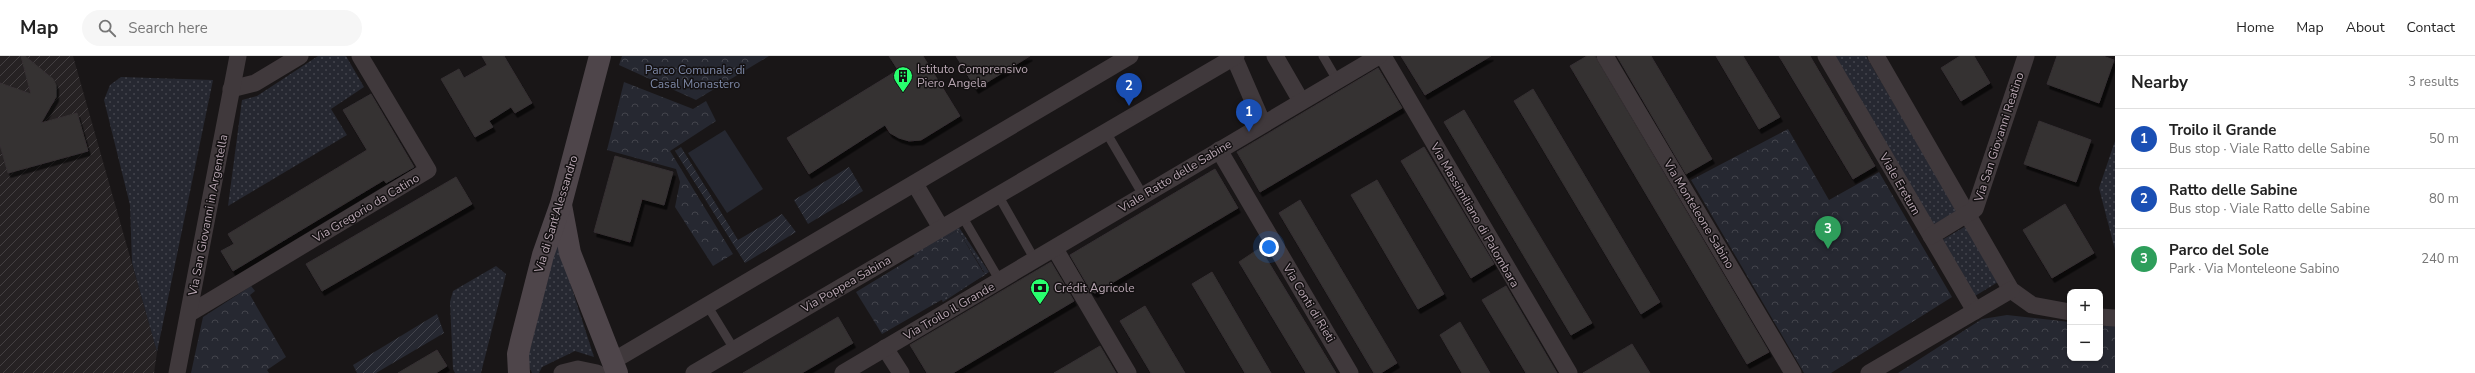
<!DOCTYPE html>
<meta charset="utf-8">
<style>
:root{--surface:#fff;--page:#f6f6f6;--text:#222;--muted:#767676;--line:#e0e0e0;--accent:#258544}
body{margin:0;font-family:"Nunito Sans",sans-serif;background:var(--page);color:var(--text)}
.controls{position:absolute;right:12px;bottom:12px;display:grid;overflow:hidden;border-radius:8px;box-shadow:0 1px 3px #0004}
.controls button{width:36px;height:36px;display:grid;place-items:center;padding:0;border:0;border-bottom:1px solid var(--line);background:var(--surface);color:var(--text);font:20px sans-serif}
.you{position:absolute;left:1269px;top:191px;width:14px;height:14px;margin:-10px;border:3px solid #fff;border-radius:50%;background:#1a73e8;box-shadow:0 0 0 6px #1a73e833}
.badge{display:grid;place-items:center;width:26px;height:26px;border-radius:50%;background:var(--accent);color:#fff;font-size:13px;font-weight:700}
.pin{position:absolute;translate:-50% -33px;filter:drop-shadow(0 1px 2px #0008)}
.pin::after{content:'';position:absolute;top:21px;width:14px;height:12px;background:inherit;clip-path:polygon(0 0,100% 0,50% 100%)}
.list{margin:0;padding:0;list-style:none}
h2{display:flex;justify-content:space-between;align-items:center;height:52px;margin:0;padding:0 16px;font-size:17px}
h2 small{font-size:13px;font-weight:400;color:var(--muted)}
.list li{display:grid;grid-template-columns:26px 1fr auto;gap:12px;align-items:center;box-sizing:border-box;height:60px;padding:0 16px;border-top:1px solid var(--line)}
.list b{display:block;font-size:15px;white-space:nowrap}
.list p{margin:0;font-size:13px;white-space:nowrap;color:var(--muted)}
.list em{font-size:13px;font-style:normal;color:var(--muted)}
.icon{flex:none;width:22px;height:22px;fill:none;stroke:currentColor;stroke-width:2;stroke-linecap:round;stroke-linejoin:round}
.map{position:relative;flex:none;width:2115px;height:317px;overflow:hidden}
header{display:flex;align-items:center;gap:24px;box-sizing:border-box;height:56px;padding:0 20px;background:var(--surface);border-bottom:1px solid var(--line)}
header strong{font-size:19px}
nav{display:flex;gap:22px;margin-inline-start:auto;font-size:14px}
.search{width:280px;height:36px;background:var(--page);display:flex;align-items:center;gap:10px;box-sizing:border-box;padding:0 14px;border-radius:22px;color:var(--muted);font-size:15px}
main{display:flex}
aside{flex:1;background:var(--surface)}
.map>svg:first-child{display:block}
</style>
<header>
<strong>Map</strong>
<div class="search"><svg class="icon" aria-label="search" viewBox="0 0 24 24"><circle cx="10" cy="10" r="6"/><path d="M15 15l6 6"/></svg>Search here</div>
<nav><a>Home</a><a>Map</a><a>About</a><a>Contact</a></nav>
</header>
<main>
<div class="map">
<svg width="2115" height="317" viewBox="0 0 2115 317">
<defs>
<pattern id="industrial-furrows" width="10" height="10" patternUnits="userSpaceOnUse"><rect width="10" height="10" fill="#262223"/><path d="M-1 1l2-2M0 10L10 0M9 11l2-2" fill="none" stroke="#433f41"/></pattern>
<pattern id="grass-dots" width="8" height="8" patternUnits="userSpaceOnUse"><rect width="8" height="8" fill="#262831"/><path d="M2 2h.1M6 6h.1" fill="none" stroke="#43444c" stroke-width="1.8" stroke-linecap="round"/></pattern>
<pattern id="forest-crowns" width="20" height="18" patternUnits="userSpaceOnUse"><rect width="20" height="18" fill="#262831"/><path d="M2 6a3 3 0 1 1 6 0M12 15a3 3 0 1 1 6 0" fill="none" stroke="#43444c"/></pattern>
<pattern id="garden-furrows" width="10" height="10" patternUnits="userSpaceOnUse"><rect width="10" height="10" fill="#262831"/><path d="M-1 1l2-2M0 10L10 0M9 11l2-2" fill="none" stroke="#43444c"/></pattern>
<filter id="shadow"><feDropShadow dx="2.5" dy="4.5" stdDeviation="0" flood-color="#0009"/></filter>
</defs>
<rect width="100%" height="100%" fill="#191617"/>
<polygon fill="url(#industrial-furrows)" points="0,0 73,0 157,296 154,317 0,317"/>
<g fill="url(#grass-dots)">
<polygon points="318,0 346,0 364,31 331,53 347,79 228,150 242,44 257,40"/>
<polygon points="1834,0 1866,0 1957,155 1933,169"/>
<polygon points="121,21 213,24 157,296 132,207 130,149 104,44 110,29"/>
<polygon points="2115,85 2115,194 2099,132"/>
<polygon points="958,170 989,216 943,246 941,242 984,216 958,174 915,201 912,196"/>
<polygon points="1966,170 1998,226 1975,240 1942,184"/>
<polygon points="557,186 594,301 575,295 542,311 539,317 532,317 527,305"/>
<polygon points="496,210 506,218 481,317 455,317 453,313 450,246 453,235"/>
</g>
<g fill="url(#forest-crowns)">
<polygon points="622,0 769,0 696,44 619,9"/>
<polygon points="624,26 693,53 706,45 716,65 670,95 733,198 713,210 675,151 680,126 676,113 607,94"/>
<polygon points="1788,73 1829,144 1879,116 1952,241 1831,317 1804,317 1691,124"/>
<polygon points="958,174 985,219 882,278 856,236"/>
<polygon points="251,230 255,235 250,239 286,301 267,314 269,317 191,317 203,261"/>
<polygon points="2007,259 2070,266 2070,302 2100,302 2100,269 2115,270 2115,317 1898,317 1982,263"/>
</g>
<g fill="url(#garden-furrows)">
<polygon points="681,91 738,184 782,158 796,176 745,207 675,95"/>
<polygon points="849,111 863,135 808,168 794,144"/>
<polygon points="437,258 444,277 376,317 357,317 353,309"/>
</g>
<polygon fill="#262831" points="725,74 763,133 727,157 688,97"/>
<g fill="#353132" stroke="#353032" filter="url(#shadow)">
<polygon points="21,0 25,0 53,23 56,29 56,41 41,67 77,57 88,95 8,117 0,89 0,27 31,38"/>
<polygon points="482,0 504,0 532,47 515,57 511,51 489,65 493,71 475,81 441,23 459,13 464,22 487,9"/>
<polygon points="889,0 923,0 960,60 921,84 909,85 899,82 890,77 885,69 809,118 787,82 898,14"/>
<polygon points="956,0 1030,0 976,33"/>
<polygon points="1401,0 1491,0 1425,39"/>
<polygon points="1587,0 1595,0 1769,296 1747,308 1570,10"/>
<polygon points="1617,0 1651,0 1712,103 1686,118"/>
<polygon points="1716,0 1743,0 1780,61 1759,73"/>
<polygon points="1779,0 1810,0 1875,110 1853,123"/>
<polygon points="1960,0 1974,0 1990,27 1961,45 1941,12"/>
<polygon points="2057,0 2103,0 2114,4 2099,47 2047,28"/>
<polygon points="1378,12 1402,52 1260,136 1237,96"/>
<polygon points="1533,33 1660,246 1641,258 1514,45"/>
<polygon points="371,38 414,111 386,127 384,124 233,215 221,195 234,188 228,178 367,94 343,54"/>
<polygon points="1464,54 1592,267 1571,279 1444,66"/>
<polygon points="2039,65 2091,84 2076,126 2024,108"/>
<polygon points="1424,91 1494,208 1471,222 1401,105"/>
<polygon points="615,100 673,116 664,149 642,143 630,186 594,176"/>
<polygon points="1215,113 1238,152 1095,237 1091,235 1070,199"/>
<polygon points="456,121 472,148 322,235 306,208"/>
<polygon points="1377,124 1444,238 1418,253 1351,139"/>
<polygon points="1300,144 1397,307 1381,317 1374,317 1279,157"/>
<polygon points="2065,148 2094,197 2052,222 2023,174"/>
<polygon points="1260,192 1336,317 1306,317 1239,206"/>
<polygon points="1051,206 1074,245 953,317 927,317 910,289"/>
<polygon points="1212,216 1271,317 1245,317 1192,228"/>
<polygon points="1506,230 1547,300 1557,317 1526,317 1482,244"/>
<polygon points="1145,250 1185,317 1151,317 1120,265"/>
<polygon points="838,261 853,287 802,317 743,317"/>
<polygon points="1460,266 1490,317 1462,317 1440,279"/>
<polygon points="1632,288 1650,317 1583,317"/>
<polygon points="1100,290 1116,317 1054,317"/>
<polygon points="437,294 447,310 436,317 398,317"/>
</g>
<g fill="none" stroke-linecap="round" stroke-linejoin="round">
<g stroke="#40393c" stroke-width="9">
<polyline points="1323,0 1337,24"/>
<polyline points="1106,76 1143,139"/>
<polyline points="998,139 1035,204"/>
<polyline points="962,160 1000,225"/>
<polyline points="707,249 734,293"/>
</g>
<g stroke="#40393c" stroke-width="17">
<polyline points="1275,0 1301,45"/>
<polyline points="1383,0 1569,317"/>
<polyline points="1605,0 1793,317"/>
<polyline points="1826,0 1975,255"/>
<polyline points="1876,0 2011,234 2032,249 2070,256"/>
<polyline points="1234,1 1263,68"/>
<polyline points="231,33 255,27 300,0"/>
<polyline points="1219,94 1350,317"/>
<polyline points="915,128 941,172"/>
<polyline points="1931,180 1975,153 2026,0"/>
<polyline points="1055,193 1128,317"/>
<polyline points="190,257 428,114 360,0"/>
<polyline points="2100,261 2115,262"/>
<polyline points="885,292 901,317"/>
<polyline points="613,305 1130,0"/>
<polyline points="177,317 238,0"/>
<polyline points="562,317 578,313 597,317"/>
<polyline points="694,317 1236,0"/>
<polyline points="843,317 1379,0"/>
<polyline points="1869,317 2011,234"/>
</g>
<g stroke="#4e454a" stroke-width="22">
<polyline points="561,149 570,197 617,317"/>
<polyline points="519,317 518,298 521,285 543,199 561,148 600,0"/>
</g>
</g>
<defs>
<g id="building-pin" transform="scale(1)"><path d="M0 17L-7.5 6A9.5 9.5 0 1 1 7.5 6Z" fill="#28ff6e" stroke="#141112"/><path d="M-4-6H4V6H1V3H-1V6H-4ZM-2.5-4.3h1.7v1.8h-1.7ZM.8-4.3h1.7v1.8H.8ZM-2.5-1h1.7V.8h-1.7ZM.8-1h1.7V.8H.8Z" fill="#111"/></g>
<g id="bank-pin" transform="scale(1)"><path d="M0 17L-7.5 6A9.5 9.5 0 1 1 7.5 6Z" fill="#28ff6e" stroke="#141112"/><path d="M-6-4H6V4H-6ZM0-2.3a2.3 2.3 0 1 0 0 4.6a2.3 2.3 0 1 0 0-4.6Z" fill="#111"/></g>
</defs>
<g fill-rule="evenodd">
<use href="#building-pin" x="903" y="20"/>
<use href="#bank-pin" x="1040" y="232"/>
</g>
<g text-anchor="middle" stroke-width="3" stroke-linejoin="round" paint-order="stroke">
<g font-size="12" fill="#b9a7b3" stroke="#141112" text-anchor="start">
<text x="917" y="17">Istituto Comprensivo<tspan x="917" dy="14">Piero Angela</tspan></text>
<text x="1054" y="236">Crédit Agricole</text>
</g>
<g font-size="12" fill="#7d88a6" stroke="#141112">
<text x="695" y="18">Parco Comunale di<tspan x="695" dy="14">Casal Monastero</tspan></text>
</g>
<g font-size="12" fill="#b9a7b3" stroke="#141112">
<text transform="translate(1999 81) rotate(-72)" y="4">Via San Giovanni Reatino</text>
<text transform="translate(1175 120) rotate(-31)" y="4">Viale Ratto delle Sabine</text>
<text transform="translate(1900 128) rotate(60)" y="4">Viale Eretum</text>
<text transform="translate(366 152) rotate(-31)" y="4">Via Gregorio da Catino</text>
<text transform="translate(556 158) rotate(-73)" y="4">Via di Sant'Alessandro</text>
<text transform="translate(1699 158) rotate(59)" y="4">Via Monteleone Sabino</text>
<text transform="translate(208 159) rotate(-79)" y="4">Via San Giovanni in Argentella</text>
<text transform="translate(1475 159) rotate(60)" y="4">Via Massimiliano di Palombara</text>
<text transform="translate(846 228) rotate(-30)" y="4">Via Poppea Sabina</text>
<text transform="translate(1309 247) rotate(59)" y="4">Via Conti di Rieti</text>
<text transform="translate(949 255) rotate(-30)" y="4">Via Troilo il Grande</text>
</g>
</g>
</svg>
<div class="controls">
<button>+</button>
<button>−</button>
</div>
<div class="you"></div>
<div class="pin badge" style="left:1249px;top:76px;background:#1a4fb4">1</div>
<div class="pin badge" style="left:1129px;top:50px;background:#1a4fb4">2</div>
<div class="pin badge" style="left:1828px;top:193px;background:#2e9e5b">3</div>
</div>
<aside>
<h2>Nearby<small>3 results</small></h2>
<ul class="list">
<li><span class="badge" style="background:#1a4fb4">1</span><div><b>Troilo il Grande</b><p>Bus stop · Viale Ratto delle Sabine</p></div><em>50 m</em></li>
<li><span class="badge" style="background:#1a4fb4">2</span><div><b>Ratto delle Sabine</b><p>Bus stop · Viale Ratto delle Sabine</p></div><em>80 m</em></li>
<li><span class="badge" style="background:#2e9e5b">3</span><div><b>Parco del Sole</b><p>Park · Via Monteleone Sabino</p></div><em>240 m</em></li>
</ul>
</aside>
</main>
